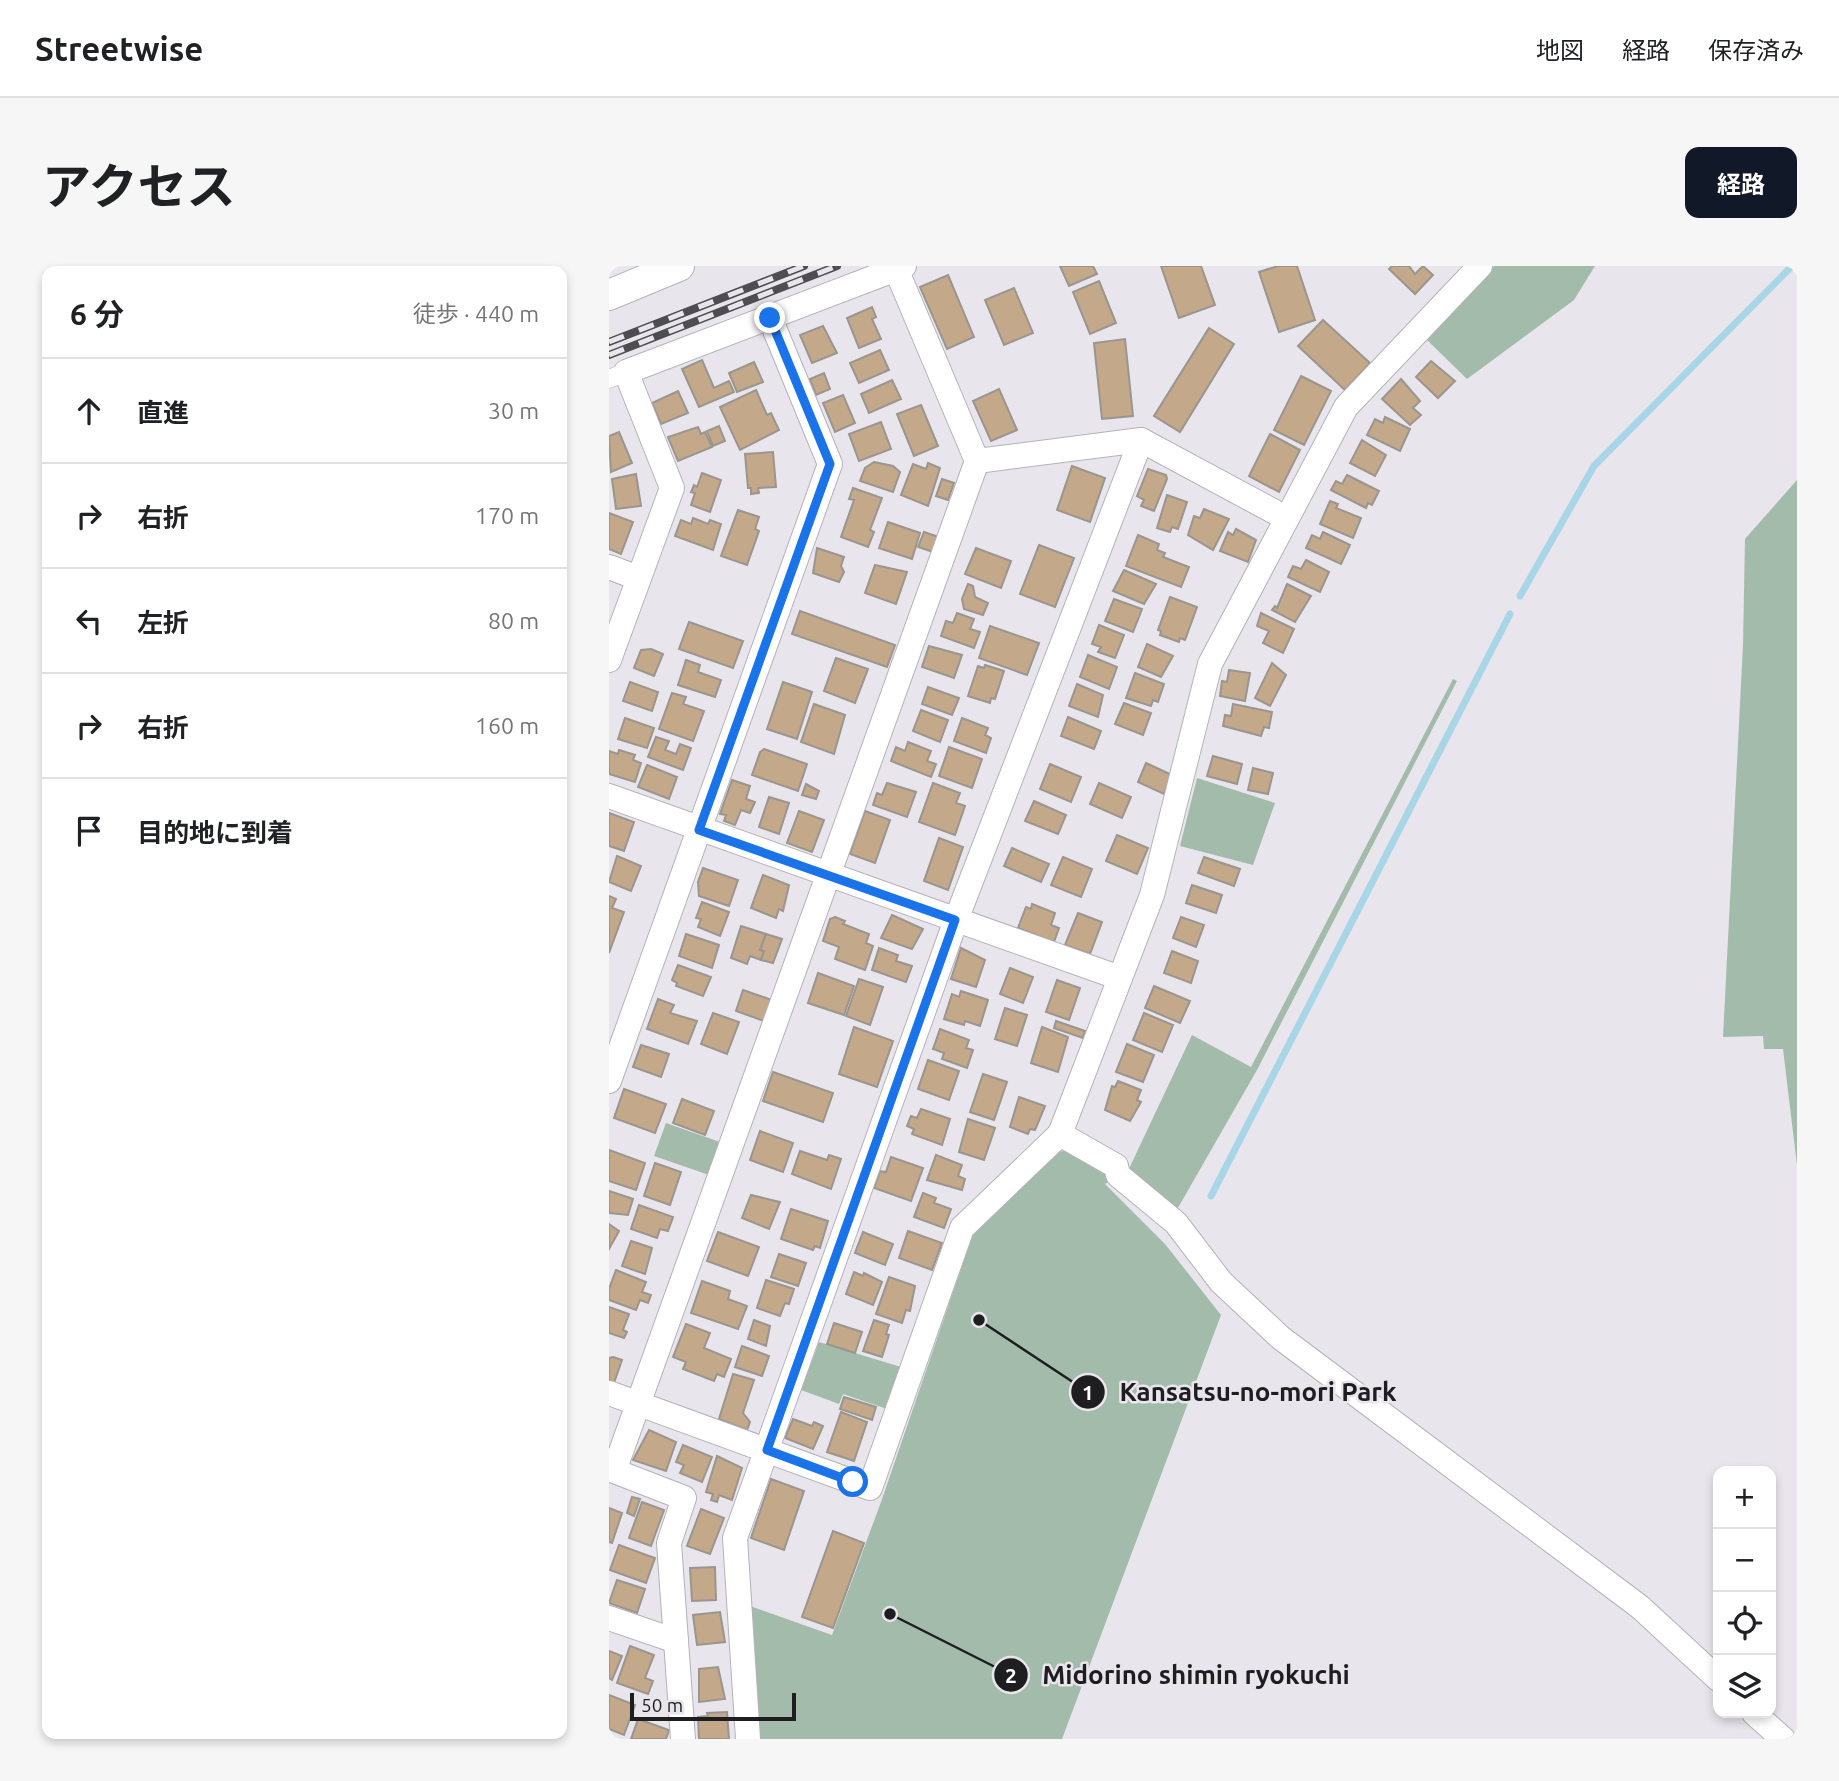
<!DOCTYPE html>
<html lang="ja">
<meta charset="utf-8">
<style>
:root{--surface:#fff;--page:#f6f6f6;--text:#202124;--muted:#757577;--line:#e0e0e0;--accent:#111827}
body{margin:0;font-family:Ubuntu,"Noto Sans JP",sans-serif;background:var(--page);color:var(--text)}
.controls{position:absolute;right:21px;bottom:21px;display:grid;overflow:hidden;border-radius:14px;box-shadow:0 4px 10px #0003}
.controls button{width:63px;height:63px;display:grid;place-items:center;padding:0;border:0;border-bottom:2px solid var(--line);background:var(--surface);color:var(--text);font:35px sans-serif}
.scale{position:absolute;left:21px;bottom:18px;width:166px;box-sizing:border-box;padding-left:7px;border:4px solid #1e1d20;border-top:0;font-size:19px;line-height:24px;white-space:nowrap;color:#1e1d20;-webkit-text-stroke:5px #e8e5ec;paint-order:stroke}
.stop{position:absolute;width:21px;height:21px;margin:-16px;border:5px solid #1a73e8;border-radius:50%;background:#fff}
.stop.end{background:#1a73e8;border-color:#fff;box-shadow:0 2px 7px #0008}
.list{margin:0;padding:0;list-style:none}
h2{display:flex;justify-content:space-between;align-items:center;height:91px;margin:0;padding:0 28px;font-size:30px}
h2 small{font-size:23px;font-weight:400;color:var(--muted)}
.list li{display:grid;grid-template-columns:46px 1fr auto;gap:21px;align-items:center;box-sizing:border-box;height:105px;padding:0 28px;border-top:2px solid var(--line)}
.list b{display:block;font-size:26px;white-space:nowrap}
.list em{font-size:23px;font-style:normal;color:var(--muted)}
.icon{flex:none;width:38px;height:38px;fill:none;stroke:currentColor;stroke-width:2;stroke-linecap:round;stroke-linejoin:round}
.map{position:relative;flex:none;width:1188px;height:1473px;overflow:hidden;border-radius:14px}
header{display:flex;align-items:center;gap:42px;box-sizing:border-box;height:98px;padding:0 35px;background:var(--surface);border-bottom:2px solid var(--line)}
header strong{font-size:33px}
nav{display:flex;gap:38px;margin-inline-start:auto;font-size:24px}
.intro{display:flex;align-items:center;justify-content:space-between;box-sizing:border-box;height:168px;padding:0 42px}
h1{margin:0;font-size:49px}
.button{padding:18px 32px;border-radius:14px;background:var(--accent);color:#fff;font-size:24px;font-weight:700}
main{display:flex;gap:42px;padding:0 42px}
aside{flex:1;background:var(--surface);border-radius:14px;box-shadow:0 4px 10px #0003}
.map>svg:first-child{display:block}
</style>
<header>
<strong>Streetwise</strong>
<nav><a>地図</a><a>経路</a><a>保存済み</a></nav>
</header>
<div class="intro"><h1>アクセス</h1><a class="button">経路</a></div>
<main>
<aside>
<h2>6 分<small>徒歩 · 440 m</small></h2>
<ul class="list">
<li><svg class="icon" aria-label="ahead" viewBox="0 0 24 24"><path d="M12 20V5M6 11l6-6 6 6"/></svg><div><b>直進</b></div><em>30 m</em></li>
<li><svg class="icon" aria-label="right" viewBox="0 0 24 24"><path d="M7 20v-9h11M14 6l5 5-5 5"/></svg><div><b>右折</b></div><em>170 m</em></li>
<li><svg class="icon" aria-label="left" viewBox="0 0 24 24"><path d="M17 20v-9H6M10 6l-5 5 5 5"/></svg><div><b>左折</b></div><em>80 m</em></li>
<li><svg class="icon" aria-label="right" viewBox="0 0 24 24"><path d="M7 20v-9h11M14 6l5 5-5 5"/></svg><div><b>右折</b></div><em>160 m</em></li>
<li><svg class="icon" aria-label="arrive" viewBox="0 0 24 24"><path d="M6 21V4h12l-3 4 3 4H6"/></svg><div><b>目的地に到着</b></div></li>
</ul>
</aside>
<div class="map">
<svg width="1188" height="1473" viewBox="0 0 1188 1473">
<rect width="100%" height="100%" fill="#e8e5ec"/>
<g fill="#a3bbab">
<polygon points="885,0 986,0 965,34 858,113 817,73"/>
<polygon points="1188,214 1188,899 1174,783 1155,783 1154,770 1114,771 1134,379 1136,273"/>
<polygon points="844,413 848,415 648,804 566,947 518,907 583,769 642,801"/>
<polygon points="588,512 666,537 644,599 571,580"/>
<polygon points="57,857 111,876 100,909 45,890"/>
<polygon points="455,885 496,907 502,914 496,918 556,978 612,1049 453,1473 151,1473 141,1340 223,1369 272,1236 364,968 446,886"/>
<polygon points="210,1076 292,1101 278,1143 234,1128 230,1138 192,1124"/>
</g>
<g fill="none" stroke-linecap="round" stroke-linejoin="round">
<g stroke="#a9d6e6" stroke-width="7">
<polyline points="911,330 985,200 1183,0"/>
<polyline points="602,930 901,348"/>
</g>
</g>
<g fill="#c3a889" stroke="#9b958f" stroke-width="2">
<polygon points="451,0 484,0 488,8 460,20"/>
<polygon points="552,0 592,0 606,39 570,52"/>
<polygon points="669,0 688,0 706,54 670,66 650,6"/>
<polygon points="783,0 800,0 806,8 814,0 824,9 806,28 780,3"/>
<polygon points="339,9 365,71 338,83 311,21"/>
<polygon points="490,15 507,57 481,68 464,26"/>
<polygon points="405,22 424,67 395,79 376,34"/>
<polygon points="263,41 267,51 263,53 272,73 250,82 238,52"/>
<polygon points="714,54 761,97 736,124 689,80"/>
<polygon points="214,60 228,87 203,97 191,69"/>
<polygon points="600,62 625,78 571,166 545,150"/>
<polygon points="516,73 524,150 493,153 485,77"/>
<polygon points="271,84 280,104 250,117 241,97"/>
<polygon points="93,94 105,122 120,115 125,126 90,141 73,103"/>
<polygon points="822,95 846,115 829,132 807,111"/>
<polygon points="145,96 154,116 128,126 120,107"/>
<polygon points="215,107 221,123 207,129 201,113"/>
<polygon points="692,110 722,125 695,179 665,164"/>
<polygon points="792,113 811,135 804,142 812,149 801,159 773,133"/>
<polygon points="283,114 292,133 260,147 252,128"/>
<polygon points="390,123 408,164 382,175 364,135"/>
<polygon points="147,124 158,149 162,147 170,164 131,184 111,141"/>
<polygon points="69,125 79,147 52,158 43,137"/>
<polygon points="234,129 246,157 226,166 214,137"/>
<polygon points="312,139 329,180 305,190 288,148"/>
<polygon points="776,151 801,163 791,185 758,169 766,153 774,157"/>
<polygon points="272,156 282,183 250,195 240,168"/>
<polygon points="110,160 116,175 104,180 98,165"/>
<polygon points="89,161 92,168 96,166 103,181 69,195 59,171"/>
<polygon points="10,166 23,197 2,206 0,170"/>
<polygon points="661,168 691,184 670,226 640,210"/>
<polygon points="753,174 777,189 766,210 741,197"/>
<polygon points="164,186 167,221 149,222 150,227 142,228 142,222 139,222 136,188"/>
<polygon points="265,196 284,200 291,206 284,226 251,215 256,202"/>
<polygon points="319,197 331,202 319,240 292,229 304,198 317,203"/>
<polygon points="463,200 496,212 481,256 448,244"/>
<polygon points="539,203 557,209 558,213 545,245 532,240 535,234 528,230"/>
<polygon points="93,207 112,214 101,246 82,239 86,227 82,226 85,219 88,221"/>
<polygon points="27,208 32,240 7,243 3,213"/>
<polygon points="738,209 770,225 763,239 759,237 757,242 722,224 727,215 733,218"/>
<polygon points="333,213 345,217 339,234 327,230"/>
<polygon points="244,222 273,232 261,264 265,266 259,281 232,271 245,234 240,233"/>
<polygon points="558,229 578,236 569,263 563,261 561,266 548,262"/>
<polygon points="721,235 729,238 727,242 752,252 744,272 711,258"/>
<polygon points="595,243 620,253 604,284 579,269 585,250 591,252"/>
<polygon points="129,244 150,251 146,263 150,265 138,299 112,290"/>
<polygon points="0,247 24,256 12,288 0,283"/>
<polygon points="84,252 99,258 101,254 112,258 104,284 66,270 72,254 82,258"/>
<polygon points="279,256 311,267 303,293 270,282"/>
<polygon points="627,263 647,274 639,296 611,285 619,266 624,269"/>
<polygon points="315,266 330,271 324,286 309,281"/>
<polygon points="714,266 741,279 732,298 697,282 703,269 711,273"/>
<polygon points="529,269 550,278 548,284 556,287 554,291 580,301 572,321 517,300"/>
<polygon points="430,279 465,292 446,341 411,328"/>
<polygon points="208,282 235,291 232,300 235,306 230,316 204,307"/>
<polygon points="367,282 402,295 392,322 356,308"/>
<polygon points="697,294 720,306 711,326 679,311 684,300 692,303"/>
<polygon points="266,299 298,306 287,338 256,327"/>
<polygon points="515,304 547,318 535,338 504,325"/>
<polygon points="359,318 364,320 366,331 379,337 374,349 355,343 353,333"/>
<polygon points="678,318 702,330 686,356 663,344 666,340 668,342"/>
<polygon points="561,331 588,341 576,374 571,372 570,376 551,369 552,365 549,364"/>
<polygon points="505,333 533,343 524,366 496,355"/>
<polygon points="191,345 286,379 278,401 183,368"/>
<polygon points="348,347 365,353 361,363 371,366 365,382 332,370 337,355 344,357"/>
<polygon points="652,347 685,363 674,387 654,377 660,365 648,360"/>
<polygon points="80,356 134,375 124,402 70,383"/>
<polygon points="490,359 515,369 506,392 489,386 492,381 483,378"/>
<polygon points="381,360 430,377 418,409 370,392"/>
<polygon points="538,378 564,390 552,411 529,401"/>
<polygon points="320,380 353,389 345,412 313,401"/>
<polygon points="42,383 54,388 45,410 25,402 32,384"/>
<polygon points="479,389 508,401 500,423 471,411"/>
<polygon points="227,392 259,403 246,437 215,425"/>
<polygon points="77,394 91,399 89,406 112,414 106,431 69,419"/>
<polygon points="663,397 677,409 661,440 646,432"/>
<polygon points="376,399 395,405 386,433 382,432 381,437 359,430 369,400 375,402"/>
<polygon points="620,404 641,407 636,435 611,430 613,415 618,416"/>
<polygon points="526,407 555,418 549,436 544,434 542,440 517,432"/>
<polygon points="21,416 49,426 43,445 14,435"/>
<polygon points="174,416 203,426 188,473 158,463"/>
<polygon points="468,418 494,429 489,451 460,440"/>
<polygon points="319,421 350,432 343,449 313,438"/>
<polygon points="63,427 77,431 74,438 95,445 84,475 50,463"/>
<polygon points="515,437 542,447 534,469 506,458"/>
<polygon points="205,438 236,449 225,488 192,476"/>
<polygon points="624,438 663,446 660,462 655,461 652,470 614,460 616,449 622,450"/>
<polygon points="312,444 339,454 331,476 304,465"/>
<polygon points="459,451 492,465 485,483 452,470"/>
<polygon points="16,452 45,462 38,482 9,473"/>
<polygon points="353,452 379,462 376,469 382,472 377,487 345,475"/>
<polygon points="47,471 60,475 56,484 67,488 71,478 82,482 74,504 39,491"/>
<polygon points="299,476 322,485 318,495 327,498 322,511 282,495 287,481 296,485"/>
<polygon points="340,481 373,493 363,522 330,510"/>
<polygon points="155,483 198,498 189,525 143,509 151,486"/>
<polygon points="10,484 26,489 24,494 32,497 26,516 0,508 0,485 9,488"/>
<polygon points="604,490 633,498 628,518 598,510"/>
<polygon points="537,497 563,509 555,528 529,516"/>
<polygon points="441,498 472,511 462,536 431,523"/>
<polygon points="38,499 68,511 60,533 29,521"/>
<polygon points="644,502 664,507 659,528 639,524"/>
<polygon points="123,514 141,520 137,533 146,536 141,547 132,544 126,559 115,555 117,549 111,548"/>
<polygon points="278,517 307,526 298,551 264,539 268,527 273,529"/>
<polygon points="324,517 351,527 347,537 356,540 346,569 310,556"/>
<polygon points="490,517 522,531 513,552 481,538"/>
<polygon points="197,518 210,525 207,533 193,529"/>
<polygon points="160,531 180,537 170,568 150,561"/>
<polygon points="425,535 457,549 449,568 416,555"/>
<polygon points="190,545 215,554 203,586 178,577"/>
<polygon points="256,545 281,554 266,597 241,588"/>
<polygon points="0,547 25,556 15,585 0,580"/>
<polygon points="508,569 539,582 528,608 497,595"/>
<polygon points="330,572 354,581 339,624 315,615"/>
<polygon points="403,582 440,598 432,616 395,600"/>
<polygon points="8,590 32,600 22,625 0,616"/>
<polygon points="454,591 483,603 472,631 442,619"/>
<polygon points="595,591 631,603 625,620 589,607"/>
<polygon points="94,602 129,614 120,640 90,630 89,616"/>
<polygon points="154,609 180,619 174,645 170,643 167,652 142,642"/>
<polygon points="583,619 613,629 607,647 577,637"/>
<polygon points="0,630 7,633 3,642 15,646 0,687"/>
<polygon points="93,636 120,646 111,670 89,661 92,653 87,652"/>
<polygon points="423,638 446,647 442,659 450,662 445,676 409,662 417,641 422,643"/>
<polygon points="469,647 493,656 481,688 456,679"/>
<polygon points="283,649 314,663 303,683 272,672"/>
<polygon points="226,651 236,655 234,658 260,668 257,677 264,680 256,704 226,693 230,681 214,675 221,653"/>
<polygon points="572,651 595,659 587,681 564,672"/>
<polygon points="132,660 157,668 151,684 155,685 152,694 141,690 138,698 122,692"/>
<polygon points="77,668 110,679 103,702 70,690"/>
<polygon points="157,668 173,673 164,697 152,694 155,685 151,684"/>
<polygon points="270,682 289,689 287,695 303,700 297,716 263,704"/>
<polygon points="352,682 376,694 367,721 342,713"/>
<polygon points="563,685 589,695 582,717 555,707"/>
<polygon points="69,699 102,711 94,730 67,720 68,717 63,714"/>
<polygon points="401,702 424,711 414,737 391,728"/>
<polygon points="209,707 245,720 235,749 199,737"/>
<polygon points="250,713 274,721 261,759 237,750"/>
<polygon points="448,714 471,722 460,754 437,746"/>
<polygon points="545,720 581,735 571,757 536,742"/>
<polygon points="134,724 163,734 155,755 127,745"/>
<polygon points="352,725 379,734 371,760 356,755 355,759 335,753 343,728 350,731"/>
<polygon points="49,733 65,739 61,747 88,755 79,778 38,763"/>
<polygon points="396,742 418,749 408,780 386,773"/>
<polygon points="104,747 130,756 118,788 92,778"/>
<polygon points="535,747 564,759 553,786 524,774"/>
<polygon points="447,755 476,765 474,772 445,762"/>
<polygon points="245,761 284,775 268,821 230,808"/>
<polygon points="433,761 459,771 449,806 422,797"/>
<polygon points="331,763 360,774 357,782 364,784 358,802 333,793 335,787 324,783"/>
<polygon points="518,778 545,789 534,816 507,806"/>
<polygon points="32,779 60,788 52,811 24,801"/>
<polygon points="319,794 350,805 340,834 309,823"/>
<polygon points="164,806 224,827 214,856 154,835"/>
<polygon points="374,808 398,816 385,854 361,846"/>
<polygon points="509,815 532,824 528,834 532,836 521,855 496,844 503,820 506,821"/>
<polygon points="15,823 57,838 46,867 5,852"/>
<polygon points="410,831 436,840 426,864 421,863 419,868 401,861"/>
<polygon points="73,833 105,845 96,869 64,857"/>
<polygon points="312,843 341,853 333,879 303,868 305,863 298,860 302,850 308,852"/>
<polygon points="359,853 386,862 375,894 350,886"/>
<polygon points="151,865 184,877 174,906 141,894"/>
<polygon points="0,884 36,897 27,924 0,915"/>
<polygon points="191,885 218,894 220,889 232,893 222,923 183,908"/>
<polygon points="327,889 353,899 349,910 356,913 353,924 318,914"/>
<polygon points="282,891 314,902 302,935 265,922 271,905 277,906"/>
<polygon points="46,897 72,906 61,939 35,930"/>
<polygon points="0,925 24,933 19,949 0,947"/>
<polygon points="314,927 327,932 325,937 342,943 335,962 305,951"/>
<polygon points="142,929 171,936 160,963 133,952"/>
<polygon points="30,939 64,951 59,965 51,963 48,972 22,963"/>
<polygon points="182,943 219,955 211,982 206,980 204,984 172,973"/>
<polygon points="0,958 10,965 0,983"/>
<polygon points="299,965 333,977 323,1004 290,992"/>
<polygon points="109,966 150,981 139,1010 98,995"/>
<polygon points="254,966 284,978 276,999 246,987"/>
<polygon points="22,975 43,982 36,1008 13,1000"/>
<polygon points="170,988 197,997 189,1020 162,1011"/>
<polygon points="7,1004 37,1016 33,1026 42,1029 39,1037 31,1034 27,1044 0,1034 0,1023"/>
<polygon points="245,1006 254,1010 255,1007 273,1016 264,1039 237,1028"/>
<polygon points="280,1011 306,1020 301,1045 297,1044 293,1057 267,1048"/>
<polygon points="157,1014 185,1023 180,1038 176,1037 171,1050 148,1042"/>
<polygon points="93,1015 121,1025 119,1033 138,1040 129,1063 82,1047"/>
<polygon points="0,1041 20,1048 14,1064 18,1066 15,1072 0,1067"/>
<polygon points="145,1054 161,1060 157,1080 139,1073"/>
<polygon points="265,1054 280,1059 277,1068 280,1069 273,1091 254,1085"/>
<polygon points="225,1057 253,1066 246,1087 218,1078"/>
<polygon points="77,1058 101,1067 95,1082 122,1093 115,1111 108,1108 105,1115 74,1103 77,1096 64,1091"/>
<polygon points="133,1080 160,1090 153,1110 126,1101"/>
<polygon points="4,1091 13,1094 5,1117 0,1115 0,1092"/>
<polygon points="124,1108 145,1114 134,1147 141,1156 138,1164 110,1153"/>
<polygon points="235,1131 267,1141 263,1154 231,1143"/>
<polygon points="232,1146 258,1156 245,1195 218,1186"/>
<polygon points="184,1153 203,1160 205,1156 214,1160 204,1183 176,1172"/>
<polygon points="40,1164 67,1176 57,1205 24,1194"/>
<polygon points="74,1179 103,1191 93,1216 71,1207 75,1199 67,1196"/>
<polygon points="108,1190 133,1202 123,1234 110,1229 108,1236 102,1234 104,1228 97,1226"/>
<polygon points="162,1213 195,1225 175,1284 142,1272"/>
<polygon points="23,1231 31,1233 25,1250 18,1247"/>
<polygon points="33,1236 55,1244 42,1280 20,1272"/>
<polygon points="0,1242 13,1247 3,1277 0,1276"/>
<polygon points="92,1243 115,1252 101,1288 78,1280"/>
<polygon points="224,1265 255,1277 224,1362 193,1351"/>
<polygon points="10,1279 46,1292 37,1317 1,1304"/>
<polygon points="106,1301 107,1334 83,1335 81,1302"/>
<polygon points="8,1314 36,1323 28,1347 0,1337"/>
<polygon points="111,1346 116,1376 88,1379 84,1349"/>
<polygon points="21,1380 45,1389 36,1412 44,1415 39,1428 8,1417"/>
<polygon points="0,1385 13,1390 3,1414 0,1412"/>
<polygon points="109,1401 116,1433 90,1436 90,1403"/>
<polygon points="0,1429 26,1439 15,1469 0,1463"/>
<polygon points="118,1446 120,1473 90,1473 89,1451 99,1450 98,1447"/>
<polygon points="29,1453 60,1464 57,1473 22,1473"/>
</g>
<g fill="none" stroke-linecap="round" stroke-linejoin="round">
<g stroke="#b5b2ba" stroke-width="19">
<polyline id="pedestrian" points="0,113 17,106"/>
</g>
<g stroke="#b5b2ba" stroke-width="26">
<g id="minor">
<polyline points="368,195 532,174 677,252"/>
<polyline points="0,301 29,312"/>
<polyline points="0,394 63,222 17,106 295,0"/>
<polyline points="0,530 511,712"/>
<polyline points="0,815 221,198 161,52"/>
<polyline points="451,868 543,629 601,398 737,141 871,0"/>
<polyline points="0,1127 261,1222 353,962 451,868 507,900 509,909 567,957 612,1016 672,1072 1031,1341 1109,1413"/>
<polyline points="0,1203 75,1232 60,1277 74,1473"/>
<polyline points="5,1205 368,195 287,3"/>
<polyline points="0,1352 67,1375"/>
<polyline points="1145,1447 1174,1473"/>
<polyline points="139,1473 126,1272 347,654 532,174"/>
</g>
</g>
<g stroke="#b5b2ba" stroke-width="32">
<polyline id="tertiary" points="0,29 70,0"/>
</g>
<use href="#pedestrian" stroke="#fff" stroke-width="18"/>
<use href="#minor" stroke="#fff" stroke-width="24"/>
<use href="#tertiary" stroke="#fff" stroke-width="30"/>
<g stroke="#4e4d51" stroke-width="8">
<g id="rail">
<polyline points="0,76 195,0"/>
<polyline points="0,89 228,0"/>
</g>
</g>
<use href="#rail" stroke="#e8e5ec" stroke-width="5" stroke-dasharray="16" stroke-linecap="butt"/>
</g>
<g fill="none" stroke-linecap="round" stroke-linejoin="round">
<polyline stroke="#1a73e8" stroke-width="9" points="161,52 221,198 90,564 346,654 158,1184 244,1216"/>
</g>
<path fill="none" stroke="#1e1d20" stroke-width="2.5" d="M370 1054L479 1126M281 1348L402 1409"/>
<g fill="#1e1d20" stroke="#e8e5ec" stroke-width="2.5">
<circle cx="370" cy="1054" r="7"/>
<circle cx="281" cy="1348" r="7"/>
<circle cx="479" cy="1126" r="18"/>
<circle cx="402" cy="1409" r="18"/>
</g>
<g font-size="21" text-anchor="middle" font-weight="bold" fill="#fff">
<text x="479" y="1134">1</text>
<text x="402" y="1417">2</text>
</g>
<g font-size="26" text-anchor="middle" font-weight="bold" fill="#1e1d20" stroke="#e8e5ec" stroke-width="5" stroke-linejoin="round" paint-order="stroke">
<text x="649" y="1135">Kansatsu-no-mori Park</text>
<text x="587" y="1418">Midorino shimin ryokuchi</text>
</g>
</svg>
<div class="controls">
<button>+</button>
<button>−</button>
<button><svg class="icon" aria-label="locate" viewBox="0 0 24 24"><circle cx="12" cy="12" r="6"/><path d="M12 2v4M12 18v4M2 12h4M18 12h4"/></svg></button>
<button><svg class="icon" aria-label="layers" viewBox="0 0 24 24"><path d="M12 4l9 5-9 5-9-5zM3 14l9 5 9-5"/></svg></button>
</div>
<div class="scale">50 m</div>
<div class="stop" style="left:244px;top:1216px"></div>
<div class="stop end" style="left:161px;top:52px"></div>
</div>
</main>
